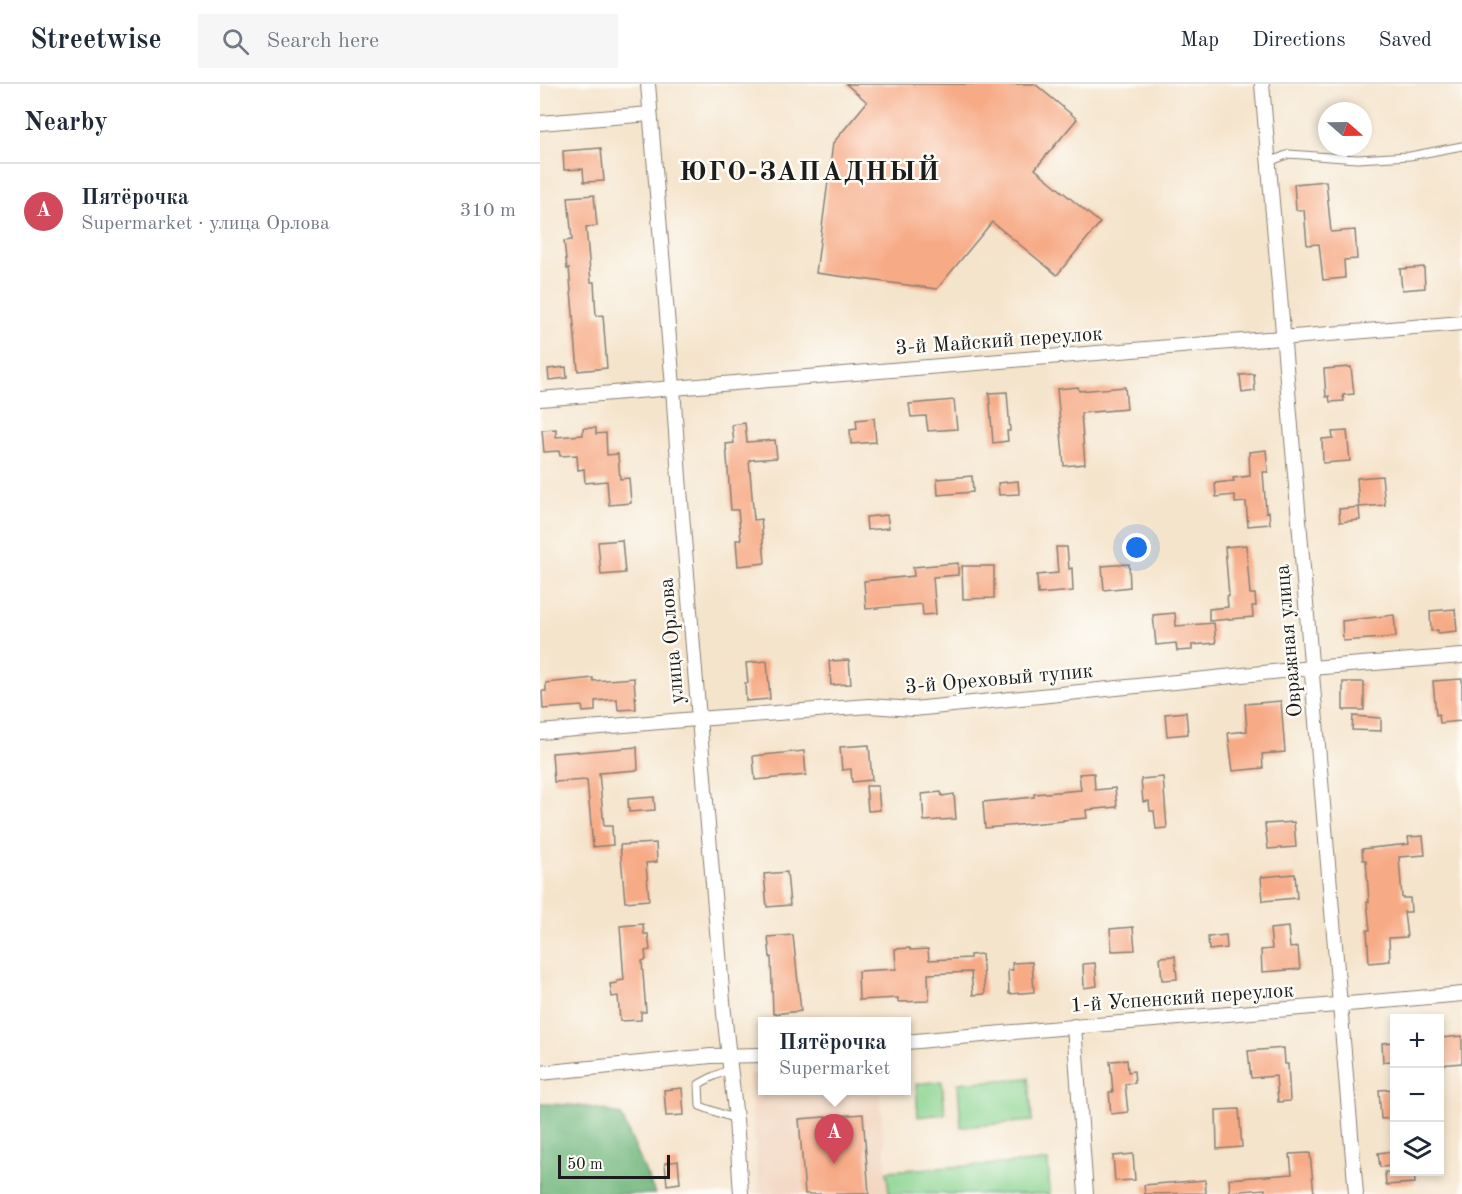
<!DOCTYPE html>
<meta charset="utf-8">
<style>
:root{--surface:#fff;--page:#f6f6f7;--text:#1f2937;--muted:#747a83;--line:#e0e1e3;--accent:#d1495b}
body{margin:0;font-family:"Old Standard TT",serif;background:var(--page);color:var(--text)}
.controls{position:absolute;right:18px;bottom:18px;display:grid;overflow:hidden;border-radius:0px;box-shadow:0 3px 9px #0003}
.controls button{width:54px;height:54px;display:grid;place-items:center;padding:0;border:0;border-bottom:2px solid var(--line);background:var(--surface);color:var(--text);font:30px sans-serif}
.compass{position:absolute;left:778px;top:18px;width:54px;height:54px;border-radius:50%;background:var(--surface);box-shadow:0 3px 9px #0003;rotate:110deg}
.scale{position:absolute;left:18px;bottom:15px;width:112px;box-sizing:border-box;padding-left:6px;border:3px solid #1c1c1c;border-top:0;font-size:16px;line-height:21px;white-space:nowrap;color:#1c1c1c;-webkit-text-stroke:4px #fdfcf7;paint-order:stroke}
.you{position:absolute;left:597px;top:464px;width:21px;height:21px;margin:-15px;border:4px solid #fff;border-radius:50%;background:#1a73e8;box-shadow:0 0 0 9px #1a73e833}
.badge{display:grid;place-items:center;width:39px;height:39px;border-radius:50%;background:var(--accent);color:#fff;font-size:20px;font-weight:700}
.pin{position:absolute;translate:-50% -50px;filter:drop-shadow(0 2px 3px #0008)}
.pin::after{content:'';position:absolute;top:32px;width:21px;height:18px;background:inherit;clip-path:polygon(0 0,100% 0,50% 100%)}
.popup{position:absolute;left:218px;top:933px;width:153px;height:78px;box-sizing:border-box;display:grid;place-content:center;border-radius:0px;background:var(--surface);filter:drop-shadow(0 2px 4px #0005);font-size:20px;white-space:nowrap;color:var(--muted)}
.popup b{font-size:22px;color:var(--text)}
.popup::after{content:'';position:absolute;left:50%;top:100%;margin-left:-12px;border:12px solid transparent;border-top-color:var(--surface)}
.list{margin:0;padding:0;list-style:none}
h2{display:flex;justify-content:space-between;align-items:center;height:78px;margin:0;padding:0 24px;font-size:26px}
h2 small{font-size:20px;font-weight:400;color:var(--muted)}
.list li{display:grid;grid-template-columns:39px 1fr auto;gap:18px;align-items:center;box-sizing:border-box;height:96px;padding:0 24px;border-top:2px solid var(--line)}
.list b{display:block;font-size:22px;white-space:nowrap}
.list p{margin:0;font-size:20px;white-space:nowrap;color:var(--muted)}
.list em{font-size:20px;font-style:normal;color:var(--muted)}
.icon{flex:none;width:33px;height:33px;fill:none;stroke:currentColor;stroke-width:2;stroke-linecap:round;stroke-linejoin:round}
.map{position:relative;flex:none;width:922px;height:1110px;overflow:hidden}
header{display:flex;align-items:center;gap:36px;box-sizing:border-box;height:84px;padding:0 30px;background:var(--surface);border-bottom:2px solid var(--line)}
header strong{font-size:28px}
nav{display:flex;gap:33px;margin-inline-start:auto;font-size:21px}
.search{width:420px;height:54px;background:var(--page);display:flex;align-items:center;gap:15px;box-sizing:border-box;padding:0 21px;border-radius:0px;color:var(--muted);font-size:22px}
main{display:flex}
aside{flex:1;background:var(--surface)}
.map>svg:first-child{display:block}
</style>
<header>
<strong>Streetwise</strong>
<div class="search"><svg class="icon" aria-label="search" viewBox="0 0 24 24"><circle cx="10" cy="10" r="6"/><path d="M15 15l6 6"/></svg>Search here</div>
<nav><a>Map</a><a>Directions</a><a>Saved</a></nav>
</header>
<main>
<aside>
<h2>Nearby<small></small></h2>
<ul class="list">
<li><span class="badge">A</span><div><b>Пятёрочка</b><p>Supermarket · улица Орлова</p></div><em>310 m</em></li>
</ul>
</aside>
<div class="map">
<svg width="922" height="1110" viewBox="0 0 922 1110">
<rect width="100%" height="100%" fill="#fdfcf7"/>
<filter id="ink" filterUnits="userSpaceOnUse"><feTurbulence type="fractalNoise" baseFrequency=".0167" numOctaves="2"/><feDisplacementMap in="SourceGraphic" scale="12" xChannelSelector="R" yChannelSelector="G"/><feConvolveMatrix kernelMatrix="1 2 1 2 8 2 1 2 1" color-interpolation-filters="sRGB"/></filter>
<filter id="wash" filterUnits="userSpaceOnUse"><feTurbulence type="fractalNoise" baseFrequency=".008" numOctaves="4" result="noise"/><feDisplacementMap in="SourceGraphic" scale="24" xChannelSelector="R" yChannelSelector="G"/><feGaussianBlur stdDeviation="1.35" result="paint"/><feColorMatrix in="noise" values="0 0 0 0 0 0 0 0 0 0 0 0 0 0 0 0 0 1.4 0 .05"/><feComposite in="paint" operator="in"/></filter>
<g filter="url(#wash)">
<rect width="100%" height="100%" fill="#f5e4cc"/>
<polygon fill="#f2d4be" points="209,990 222,990 222,1006 339,1007 349,1110 219,1110"/>
<g fill="#89d38f" stroke="#527856" stroke-width="1.5">
<polygon points="489,994 492,1037 421,1043 418,999"/>
<polygon points="402,997 405,1030 378,1033 376,1000"/>
<polygon points="508,1077 510,1110 349,1110 347,1087"/>
</g>
<path fill="#6eb57a" stroke="#45684b" stroke-width="1.5" d="M 0,1020 C 25,1020 58,1023 81,1031 L 115,1110 L 0,1110 Z"/>
<g id="blocks">
<g fill="#f7aa86">
<polygon points="306,0 495,0 537,35 495,85 560,139 517,191 452,138 397,205 276,189 293,59 327,18"/>
<polygon points="61,64 64,97 44,98 43,85 24,86 23,67"/>
<polygon points="786,97 791,148 815,146 817,175 804,176 805,194 783,196 779,160 767,161 764,126 756,126 754,100"/>
<polygon points="54,111 57,142 46,143 51,198 54,198 56,232 63,231 67,284 38,287 29,184 27,185 24,157 32,156 28,113"/>
<polygon points="884,183 885,204 862,206 860,185"/>
<polygon points="26,283 27,294 9,296 8,285"/>
<polygon points="811,283 814,310 803,311 804,317 790,318 789,312 786,313 784,285"/>
<polygon points="714,290 715,307 702,309 700,291"/>
<polygon points="538,303 539,307 585,303 587,325 541,329 545,380 524,382 517,305"/>
<polygon points="467,308 470,347 467,347 468,357 453,359 449,309"/>
<polygon points="414,316 417,345 388,347 386,332 371,333 369,320"/>
<polygon points="334,334 336,358 311,360 310,346 317,345 316,336"/>
<polygon points="205,339 207,358 235,356 237,374 209,376 214,436 221,435 225,479 198,482 196,456 201,456 198,426 191,426 186,360 194,359 192,341"/>
<polygon points="43,344 56,344 56,350 66,349 67,371 78,370 80,395 89,394 91,419 69,421 67,397 45,399 44,385 38,386 37,371 20,372 19,367 4,368 2,346 16,345 16,353 43,351"/>
<polygon points="807,347 810,377 783,379 782,355 793,354 792,348"/>
<polygon points="726,366 728,388 723,388 726,428 729,427 730,440 708,442 706,418 695,419 695,411 676,413 675,399 694,397 693,394 710,392 709,368"/>
<polygon points="432,392 433,408 398,411 397,395"/>
<polygon points="842,392 845,421 819,423 817,394"/>
<polygon points="478,397 479,410 459,411 458,399"/>
<polygon points="819,423 820,436 800,438 799,425"/>
<polygon points="347,431 349,444 327,446 326,433"/>
<polygon points="82,456 85,489 61,491 58,458"/>
<polygon points="706,461 710,510 715,510 716,522 712,522 713,533 669,537 669,525 688,523 687,512 689,512 685,463"/>
<polygon points="516,463 527,463 529,485 532,484 533,507 498,510 497,491 518,489"/>
<polygon points="418,479 418,491 393,493 396,530 383,531 382,520 326,525 324,497 374,492 373,483"/>
<polygon points="589,480 590,503 564,506 562,482"/>
<polygon points="422,482 454,482 454,514 423,515"/>
<polygon points="915,525 917,547 898,549 898,546 891,547 890,527"/>
<polygon points="635,529 636,542 674,539 676,559 652,561 652,566 637,567 636,559 616,561 613,531"/>
<polygon points="854,531 856,553 803,557 802,537"/>
<polygon points="309,576 311,600 291,601 289,577"/>
<polygon points="227,577 230,615 206,617 205,599 208,599 206,579"/>
<polygon points="53,594 53,597 94,594 96,625 78,626 77,615 55,617 55,627 43,628 42,622 3,625 2,607 6,607 6,599"/>
<polygon points="922,595 922,637 900,639 899,630 896,631 893,597"/>
<rect x="803" y="598" width="21" height="28"/>
<polygon points="741,617 745,668 722,670 723,684 693,687 688,649 707,647 705,620"/>
<polygon points="646,628 648,650 627,652 625,630"/>
<polygon points="813,632 841,634 841,647 812,646"/>
<polygon points="329,661 332,696 312,698 311,685 302,686 300,663"/>
<polygon points="97,663 98,686 59,689 64,742 72,742 73,761 53,763 47,696 14,698 12,669 38,667 38,668"/>
<polygon points="264,667 266,691 215,696 213,672"/>
<polygon points="554,689 555,706 575,704 577,723 546,726 547,734 523,736 523,737 445,744 443,718 494,713 494,710 541,706 539,690"/>
<polygon points="623,693 627,744 616,745 614,727 610,727 609,717 603,718 601,695"/>
<polygon points="326,702 338,702 340,726 328,727"/>
<polygon points="401,708 402,712 414,710 416,735 384,737 382,710"/>
<polygon points="114,713 115,726 89,728 88,715"/>
<polygon points="754,738 756,763 728,765 725,740"/>
<polygon points="883,752 885,771 859,773 862,814 870,814 871,828 864,828 867,853 849,854 850,877 829,879 827,846 830,846 827,818 829,818 826,776 823,776 822,765 869,760 868,753"/>
<polygon points="116,759 117,778 106,779 109,816 85,818 80,761"/>
<polygon points="247,788 250,821 227,823 224,790"/>
<polygon points="755,790 757,814 723,817 721,793"/>
<polygon points="103,840 104,850 108,850 110,866 105,867 106,876 102,877 106,928 101,928 101,936 80,937 78,912 72,913 70,900 77,899 77,897 84,896 80,842"/>
<polygon points="593,843 595,866 572,867 570,845"/>
<polygon points="748,843 750,864 758,863 760,885 722,888 721,866 732,865 730,845"/>
<polygon points="253,851 261,927 233,930 231,873 230,873 228,853"/>
<polygon points="686,851 687,864 669,866 668,853"/>
<polygon points="370,864 370,866 388,865 389,876 430,874 430,871 442,870 445,910 433,911 431,888 388,890 389,917 358,918 358,914 319,916 318,887 356,885 355,865"/>
<polygon points="635,872 637,895 622,896 620,873"/>
<polygon points="492,878 494,908 469,910 468,886 473,886 472,879"/>
<polygon points="555,879 557,902 544,904 543,880"/>
<polygon points="922,952 922,979 900,981 900,954"/>
<polygon points="855,958 855,976 843,978 842,959"/>
<polygon points="744,964 745,980 748,980 750,1017 738,1018 736,992 711,994 708,967"/>
<polygon points="587,976 588,988 594,987 595,999 585,1000 588,1028 571,1030 569,1008 573,1008 570,977"/>
<polygon points="142,1004 144,1031 126,1032 124,1006"/>
<polygon points="855,1005 855,1034 841,1035 839,1006"/>
<polygon points="699,1025 702,1063 677,1065 676,1026"/>
<polygon points="323,1030 329,1110 265,1110 259,1035"/>
<polygon points="855,1067 855,1082 840,1083 838,1069"/>
<polygon points="770,1069 774,1110 725,1110 725,1105 690,1108 689,1095 752,1090 750,1070"/>
<polygon points="593,1070 595,1096 575,1097 573,1072"/>
<polygon points="138,1077 140,1099 127,1101 125,1079"/>
<polygon points="845,1088 874,1088 875,1099 846,1101"/>
<polygon points="665,1096 666,1109 605,1110 604,1101"/>
</g>
</g>
</g>
<g filter="url(#ink)">
<use href="#blocks" fill-opacity="0" stroke="#888074" stroke-width="1.5"/>
<g fill="none" stroke-linecap="round" stroke-linejoin="round">
<g stroke="#888074" stroke-width="9">
<g id="service">
<polyline points="729,78 749,70 817,75 870,72 922,62"/>
<polyline points="190,985 174,992 159,1000 160,1022 195,1035"/>
</g>
</g>
<g stroke="#888074" stroke-width="16">
<g id="minor">
<polyline points="108,0 133,303 139,394 159,635 184,929 196,1035 201,1110"/>
<polyline points="722,0 816,1110"/>
<polyline points="0,39 110,30"/>
<path d="M 0,315 C 307,288 615,266 922,239"/>
<polyline points="0,648 144,636 329,622 374,625 771,584 922,572"/>
<polyline points="534,942 546,1110"/>
<path d="M 366,958 C 551,940 737,927 922,910"/>
<polyline points="0,989 171,972 222,971"/>
</g>
</g>
<use href="#service" stroke="#fff" stroke-width="7"/>
<use href="#minor" stroke="#fff" stroke-width="14"/>
</g>
</g>
<g text-anchor="middle" stroke-width="5" stroke-linejoin="round" paint-order="stroke">
<g font-size="21" fill="#1c1c1c" stroke="#fdfcf7">
<text transform="translate(459 256) rotate(-4)" y="7">3-й Майский переулок</text>
<text transform="translate(131 557) rotate(-95)" y="7">улица Орлова</text>
<text transform="translate(748 557) rotate(-95)" y="7">Овражная улица</text>
<text transform="translate(459 594) rotate(-5)" y="7">3-й Ореховый тупик</text>
<text transform="translate(642 913) rotate(-4)" y="7">1-й Успенский переулок</text>
</g>
<g font-size="27" font-weight="bold" letter-spacing="1.5" fill="#1c1c1c" stroke="#fdfcf7">
<text x="270" y="96">ЮГО-ЗАПАДНЫЙ</text>
</g>
</g>
</svg>
<div class="controls">
<button>+</button>
<button>−</button>
<button><svg class="icon" aria-label="layers" viewBox="0 0 24 24"><path d="M12 4l9 5-9 5-9-5zM3 14l9 5 9-5"/></svg></button>
</div>
<svg class="compass" viewBox="-18 -18 36 36"><path d="M0-13l5 13h-10z" fill="#e53935"/><path d="M0 13l5-13h-10z" fill="#747a83"/></svg>
<div class="scale">50 m</div>
<div class="you"></div>
<div class="pin badge" style="left:294px;top:1080px">A</div>
<div class="popup"><b>Пятёрочка</b>Supermarket</div>
</div>
</main>
